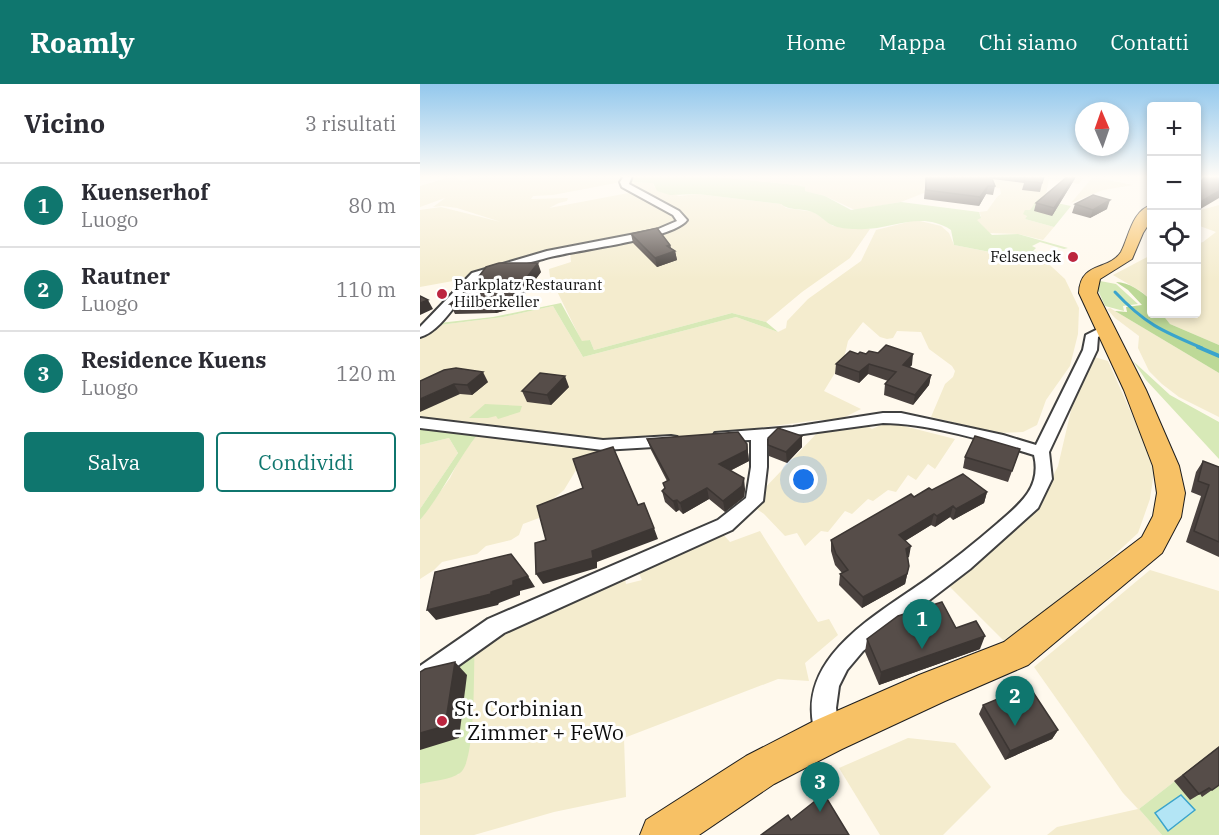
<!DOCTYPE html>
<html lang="it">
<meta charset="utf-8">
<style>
:root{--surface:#fff;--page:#f7f7f7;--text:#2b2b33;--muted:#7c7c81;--line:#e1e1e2;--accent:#0f766e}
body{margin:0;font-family:"IBM Plex Serif",serif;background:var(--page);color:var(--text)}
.controls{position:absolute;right:18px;top:18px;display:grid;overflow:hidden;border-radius:6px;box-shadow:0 3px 9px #0003}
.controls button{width:54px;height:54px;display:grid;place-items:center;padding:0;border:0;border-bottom:2px solid var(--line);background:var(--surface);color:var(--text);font:30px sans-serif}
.compass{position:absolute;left:655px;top:18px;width:54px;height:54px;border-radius:50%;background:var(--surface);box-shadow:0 3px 9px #0003;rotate:358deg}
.you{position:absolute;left:384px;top:396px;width:21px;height:21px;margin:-15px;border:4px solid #fff;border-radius:50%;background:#1a73e8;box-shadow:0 0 0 9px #1a73e833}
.badge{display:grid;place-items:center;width:39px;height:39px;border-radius:50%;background:var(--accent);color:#fff;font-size:20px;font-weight:700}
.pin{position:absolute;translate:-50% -50px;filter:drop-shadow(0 2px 3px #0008)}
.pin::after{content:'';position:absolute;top:32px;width:21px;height:18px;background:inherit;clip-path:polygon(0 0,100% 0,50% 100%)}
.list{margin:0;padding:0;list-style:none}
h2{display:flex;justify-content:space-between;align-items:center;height:78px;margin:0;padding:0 24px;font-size:26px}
h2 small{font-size:20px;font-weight:400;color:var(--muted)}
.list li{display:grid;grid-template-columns:39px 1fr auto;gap:18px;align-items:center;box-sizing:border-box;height:84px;padding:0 24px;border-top:2px solid var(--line)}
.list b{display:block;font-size:22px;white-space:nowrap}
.list p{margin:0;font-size:20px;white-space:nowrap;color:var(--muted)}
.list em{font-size:20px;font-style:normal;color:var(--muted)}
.actions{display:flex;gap:12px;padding:18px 24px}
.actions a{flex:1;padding:14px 0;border:2px solid var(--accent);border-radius:6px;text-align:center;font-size:21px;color:var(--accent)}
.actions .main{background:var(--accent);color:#fff}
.icon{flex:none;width:33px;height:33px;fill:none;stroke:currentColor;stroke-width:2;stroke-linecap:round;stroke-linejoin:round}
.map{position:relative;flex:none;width:799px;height:751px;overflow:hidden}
header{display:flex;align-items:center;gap:36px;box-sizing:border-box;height:84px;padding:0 30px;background:var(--accent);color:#fff}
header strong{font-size:28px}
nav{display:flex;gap:33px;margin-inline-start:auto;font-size:21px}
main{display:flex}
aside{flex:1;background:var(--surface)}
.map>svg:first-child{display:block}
</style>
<header>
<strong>Roamly</strong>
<nav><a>Home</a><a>Mappa</a><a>Chi siamo</a><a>Contatti</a></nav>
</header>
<main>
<aside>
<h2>Vicino<small>3 risultati</small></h2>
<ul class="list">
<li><span class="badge">1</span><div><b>Kuenserhof</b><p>Luogo</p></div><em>80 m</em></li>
<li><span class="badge">2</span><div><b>Rautner</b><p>Luogo</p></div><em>110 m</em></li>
<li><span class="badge">3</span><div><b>Residence Kuens</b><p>Luogo</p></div><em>120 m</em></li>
</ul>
<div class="actions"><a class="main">Salva</a><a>Condividi</a></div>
</aside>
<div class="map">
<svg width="799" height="751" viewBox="0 0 799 751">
<rect width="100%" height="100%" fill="#fff9ed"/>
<g fill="#f4ecce">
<polygon points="33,92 43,97 59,92 208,92 204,97 196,99 133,111 113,112 111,115 148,114 147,117 139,119 129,124 214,108 204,98 233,99 234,103 259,112 278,110 361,120 366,124 394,128 413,142 450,145 430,174 382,208 346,238 312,229 174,266 170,256 162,258 130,193 129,185 151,178 150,166 33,197 0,203 0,126 21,123 81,138 37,124 22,122 13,123 25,114 0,123 0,102"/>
<polygon points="288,92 515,92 503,106 509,107 481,118 435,126 405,112 384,107 376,101"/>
<polygon points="556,92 667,92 664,92 659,100 629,95 625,116 618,115 605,135 634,143 623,156 598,150 569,149 556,136 561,132 559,128 567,127 577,113 581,110 580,104 537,101"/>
<polygon points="672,94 679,94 713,101 683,106 651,119"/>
<polygon points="799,121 799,261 750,240 742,230 776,230 777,160 783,158 796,148 777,141 777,127"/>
<polygon points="496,136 521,142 529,149 534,161 600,174 618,170 645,195 659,224 658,250 650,282 626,316 617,341 603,348 578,349 511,333 525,300 533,293 535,287 532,282 509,265 501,248 477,247 473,254 467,255 460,253 443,238 428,257 424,274 404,307 441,325 419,336 398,336 213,361 190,355 0,339 0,255 20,241 83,233 133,222 163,273 316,233 358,248 366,244 367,237 388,215 441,177 456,146"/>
<polygon points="731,171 731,216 722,208 693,191"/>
<polygon points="690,224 799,289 799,333 759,313 742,300 729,287 718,264 719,252 695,234 687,225"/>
<polygon points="671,272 688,277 722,353 734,388 730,415 718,449 690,475 585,558 527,500 623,413 638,382 656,305"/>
<polygon points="468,338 535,355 515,385 508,380 496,396 488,391 476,408 468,406 453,417 448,415 432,430 425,427 408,448 401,447 385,462 377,449 365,452 344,430 334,423 343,406 398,348 445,340 452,345"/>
<polygon points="58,350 193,365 156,386 144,406 120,426 119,434 103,440 99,451 91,456 66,462 57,470 22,478 14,486 0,495 0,436 30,394 42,370"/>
<polygon points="29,354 38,369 0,425 0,361"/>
<polygon points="340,447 398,538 409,535 418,551 385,579 389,597 358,595 204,654 206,713 134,728 54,751 0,751 0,700 39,690 53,595 55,558 204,490 206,500 222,496 217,485 301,448 310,458"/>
<polygon points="730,486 799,507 799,663 719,725 742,751 627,751 637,743 718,725 703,709 614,583"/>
<polygon points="488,654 535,659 571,703 523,751 460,751 419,684"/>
</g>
<g fill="#d7e9b7">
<path d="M 208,92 L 288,92 L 376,101 L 385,103 L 385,107 L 405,112 L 431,126 L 481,118 L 559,128 L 561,134 L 557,136 L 572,151 L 598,150 L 648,164 L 644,165 L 620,158 L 612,162 L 616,164 L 613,167 L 620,169 L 601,174 L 534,161 L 531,146 C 499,125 470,148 435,145 C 428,145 418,144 412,141 C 405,138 399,130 392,128 C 382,124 369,127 361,120 L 278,110 L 250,111 L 237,107 L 233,99 L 204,98 Z"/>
<polygon points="618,115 651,122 634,143 605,135 607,132 603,130 605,126 610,126"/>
<polygon points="680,197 696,200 718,220 703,222 704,227 685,222 677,204"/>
<polygon points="141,219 162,257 170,256 174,266 312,229 346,238 358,248 316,233 163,273 133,222 83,233 20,241 0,255 0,249 19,239 73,233"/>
<polygon points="713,277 750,311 799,338 799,375 726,296"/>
<polygon points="65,320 102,322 100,328 78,335 76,332 68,334 49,334"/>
<path d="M 0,339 L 58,350 C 36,377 23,409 0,436 L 0,425 L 38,369 L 29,354 L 0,361 Z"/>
<path d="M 55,558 C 53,581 57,677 40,689 C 31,696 11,697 0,700 L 0,595 Z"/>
<polygon points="799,663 799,751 742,751 719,725"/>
</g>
<path fill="#bdd997" d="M 696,198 C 709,198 722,208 731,216 L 732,230 L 742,230 L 750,240 L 799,261 L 799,289 L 695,227 L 707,228 L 706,223 L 722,221 L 708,206 Z"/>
<polygon fill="#b3e5f5" stroke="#3aa4cc" stroke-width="1.5" points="761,711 775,726 748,747 735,729"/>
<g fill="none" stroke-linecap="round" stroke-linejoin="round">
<path stroke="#3aa4cc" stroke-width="3" d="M 695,208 C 725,240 742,247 782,264"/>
<polyline stroke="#3aa4cc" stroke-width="4" points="778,263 799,272"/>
<g stroke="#404040" stroke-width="4">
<g id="minor">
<path d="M 204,92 L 212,92 L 209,100 L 259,127 L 267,136 C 253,156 151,166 123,175 C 108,179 68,187 58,195 C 40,210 23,247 0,253 L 0,243 L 52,189 L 127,167 L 236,146 L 257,137 L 253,131 L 202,103 L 200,98 Z"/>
<path d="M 684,242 L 690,246 L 678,253 L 677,266 L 629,368 L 632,395 L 618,424 L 550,485 L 443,567 L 427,586 L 419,602 L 416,624 L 420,651 L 417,660 L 408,663 L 399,660 C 366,579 452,534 506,496 C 531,478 555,459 578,439 C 600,420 622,403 614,371 C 571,358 507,339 463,339 L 347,355 L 347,383 L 343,417 L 312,446 L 84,549 L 8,603 L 0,606 L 0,582 L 68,535 L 298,436 L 326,414 L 331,383 L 331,356 L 295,357 L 293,353 L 295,349 L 373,343 L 463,329 L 481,329 L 583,351 L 616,361 L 663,266 L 666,251 Z"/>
<polygon points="0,334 183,356 251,352 257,353 259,357 257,361 251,362 183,366 0,344"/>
</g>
</g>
<g stroke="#1e1e1e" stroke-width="2">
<path id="primary" d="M 732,121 L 732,135 L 723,149 L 712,175 L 680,195 L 677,209 L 726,306 L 759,382 L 765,409 L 761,433 L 742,469 L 608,581 L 525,617 L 422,665 L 354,700 L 279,751 L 220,751 L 226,736 L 326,672 L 394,637 L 499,591 L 584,558 L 722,453 L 733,432 L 737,409 L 733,382 L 704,306 L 659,209 C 660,177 689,187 701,168 C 709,153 712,126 732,121 Z"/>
</g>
<use href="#minor" fill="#fff" fill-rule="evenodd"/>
<use href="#primary" fill="#f7c165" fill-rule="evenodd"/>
</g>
<g fill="#4a423f">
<polygon points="506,92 624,92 620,108 602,106 604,99 572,95 575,102 573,111 566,110 559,122 504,115"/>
<polygon points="648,92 656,92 654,96 632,132 614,127 616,119"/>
<polygon points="655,120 687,125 670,134 652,129"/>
<polygon points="211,150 250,161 251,164 255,167 257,176 237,183 213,159"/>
<polygon points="121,188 94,224 76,229 35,230 30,220"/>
<polygon points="438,270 446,270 492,281 489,283 511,291 509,301 493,321 464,311 465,300 468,297 448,290 439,299 415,290 416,280"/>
<polygon points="0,297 68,298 52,311 40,310"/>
<polygon points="149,303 131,321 107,318 102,307"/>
<polygon points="382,352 382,363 367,379 349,372 348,361"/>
<polygon points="227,355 327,360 329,377 310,387 325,405 324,413 305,428 289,415 263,430 259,426 256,428 245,418 242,407 245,404 243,399 247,397 231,366"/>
<polygon points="600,365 588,398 543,384 545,373"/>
<polygon points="783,377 799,383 799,473 766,458 781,412 771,408 776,388"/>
<polygon points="512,406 567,408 564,419 533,436 530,433 515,443 511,441 485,457 489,473 488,473 489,482 485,500 442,524 419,501 420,490 422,489 415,481 411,467 411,456 494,413"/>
<polygon points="536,544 560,565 459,601 445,568 447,555"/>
<polygon points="563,621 638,646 632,655 585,676 559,630"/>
<polygon points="799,663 792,706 782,713 780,710 770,716 754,697"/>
</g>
<g fill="#3c3633">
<polygon points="655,92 656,92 654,96 632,132 634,124"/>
<polygon points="568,102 566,110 559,122 560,113"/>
<polygon points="799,107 799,114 777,127 777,120"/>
<polygon points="690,116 687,125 670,134 673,126"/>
<polygon points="250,161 252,168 255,167 257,176 237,183 235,174 247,162"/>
<polygon points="118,179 121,188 94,224 76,229 72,220"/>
<polygon points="8,216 13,225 0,231 0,219"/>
<polygon points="493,270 492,281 482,292 483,281"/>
<polygon points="449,280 448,290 439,299 439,288"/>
<polygon points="63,288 68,298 52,311 47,301"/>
<polygon points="511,291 509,301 493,321 495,311"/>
<polygon points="145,292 149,303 131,321 127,311"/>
<polygon points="34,300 40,310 0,328 0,315"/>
<polygon points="382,352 382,363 367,379 366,368"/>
<polygon points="327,360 329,377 301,391 299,380"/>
<polygon points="324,394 325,405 324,413 305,428 303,417"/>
<polygon points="287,404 289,415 263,430 260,419"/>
<polygon points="567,408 564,419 533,436 536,425"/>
<polygon points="257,416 259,426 256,428 253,417"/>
<polygon points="533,422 530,433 515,443 517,432"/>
<polygon points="514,430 511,441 477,462 479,451"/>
<polygon points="234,444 238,455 177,478 177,484 123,500 116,490 172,467"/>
<polygon points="491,462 489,473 484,476 486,465"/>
<polygon points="489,482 485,500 442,524 443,513"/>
<polygon points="108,492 115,503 100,507 100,511 79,519 78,521 16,536 7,526 71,508 93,497"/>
<polygon points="565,552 560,565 459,601 461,588"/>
<polygon points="35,578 47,591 39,654 0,666 0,649"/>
<polygon points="638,646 632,655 585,676 590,667"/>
</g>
<g fill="#564d49" stroke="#3c3633" stroke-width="1.5">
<polygon points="508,92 571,92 575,102 568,102 560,113 506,106 506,94"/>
<polygon points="606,92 624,92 622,99 604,97"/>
<polygon points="648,92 655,92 634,124 616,119"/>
<polygon points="785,92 799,92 799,107 777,120 777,103"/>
<polygon points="673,111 690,116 673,126 655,120"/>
<polygon points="237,144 250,161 247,162 255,167 235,174 211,150"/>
<polygon points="79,179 118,179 90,215 72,220 30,220 51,203 66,183"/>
<polygon points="0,212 8,216 0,219"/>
<polygon points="466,261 493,270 483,281 511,291 495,311 465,300 476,288 449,280 439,288 416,280 430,267 438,270 440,268 446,270 449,267 458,269"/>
<polygon points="36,284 63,288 47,301 34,300 0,315 0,297 24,286"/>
<polygon points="120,289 145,292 127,311 102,307"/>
<polygon points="358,344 382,352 366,368 348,361 348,354"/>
<polygon points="318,348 327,360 327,366 299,380 324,394 322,402 303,417 287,404 260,419 257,416 253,417 242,407 245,404 243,399 249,396 227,355"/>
<polygon points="555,352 600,365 592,387 545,373"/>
<polygon points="193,363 218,421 224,419 234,444 172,467 173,474 116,490 115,459 126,456 117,422 163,404 153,375"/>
<polygon points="783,377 799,383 799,458 774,447 789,401 778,397"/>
<polygon points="543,390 567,408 536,425 533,422 517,432 514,430 479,451 491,462 486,465 489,482 487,490 443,513 420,490 428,486 416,470 411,456 491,410 494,413 509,404 512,406"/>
<polygon points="91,470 108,492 93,497 93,501 71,508 71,510 7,526 15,488"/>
<polygon points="522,518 536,544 556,537 565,552 461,588 447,555 478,532"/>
<polygon points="35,578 25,642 0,649 0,588 5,585"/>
<polygon points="609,602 638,646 590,667 563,621"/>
<polygon points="799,663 799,701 792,706 789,704 779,710 763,691"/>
<polygon points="404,710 429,751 341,751 368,731 371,736"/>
</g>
<linearGradient id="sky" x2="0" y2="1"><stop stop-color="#93c8ed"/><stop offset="0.47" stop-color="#fffcf7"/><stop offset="1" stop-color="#fffcf7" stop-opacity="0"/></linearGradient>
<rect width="799" height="197" fill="url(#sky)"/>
<g fill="#bc2640" stroke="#fff" stroke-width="2">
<circle cx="653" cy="173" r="6"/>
<circle cx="22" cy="210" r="6"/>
<circle cx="22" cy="637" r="6"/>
</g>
<g text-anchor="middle" stroke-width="6" stroke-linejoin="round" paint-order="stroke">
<g font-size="15" fill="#0d0d0d" stroke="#fff" text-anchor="end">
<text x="641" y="178">Felseneck</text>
<text x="34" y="206" text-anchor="start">Parkplatz Restaurant<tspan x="34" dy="17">Hilberkeller</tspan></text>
</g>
<g font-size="21" fill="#0d0d0d" stroke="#fff" text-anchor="start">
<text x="34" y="632">St. Corbinian<tspan x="34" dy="24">- Zimmer + FeWo</tspan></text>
</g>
</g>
</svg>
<div class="controls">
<button>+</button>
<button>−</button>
<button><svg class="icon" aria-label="locate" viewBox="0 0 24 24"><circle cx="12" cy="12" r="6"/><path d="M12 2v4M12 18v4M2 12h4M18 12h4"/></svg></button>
<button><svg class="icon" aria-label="layers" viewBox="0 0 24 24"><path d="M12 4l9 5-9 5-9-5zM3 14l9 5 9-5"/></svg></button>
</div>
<svg class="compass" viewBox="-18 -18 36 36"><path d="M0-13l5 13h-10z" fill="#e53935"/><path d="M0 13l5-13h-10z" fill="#7c7c81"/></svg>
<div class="you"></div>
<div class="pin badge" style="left:502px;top:565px">1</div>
<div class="pin badge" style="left:595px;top:642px">2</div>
<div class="pin badge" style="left:400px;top:728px">3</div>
</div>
</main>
